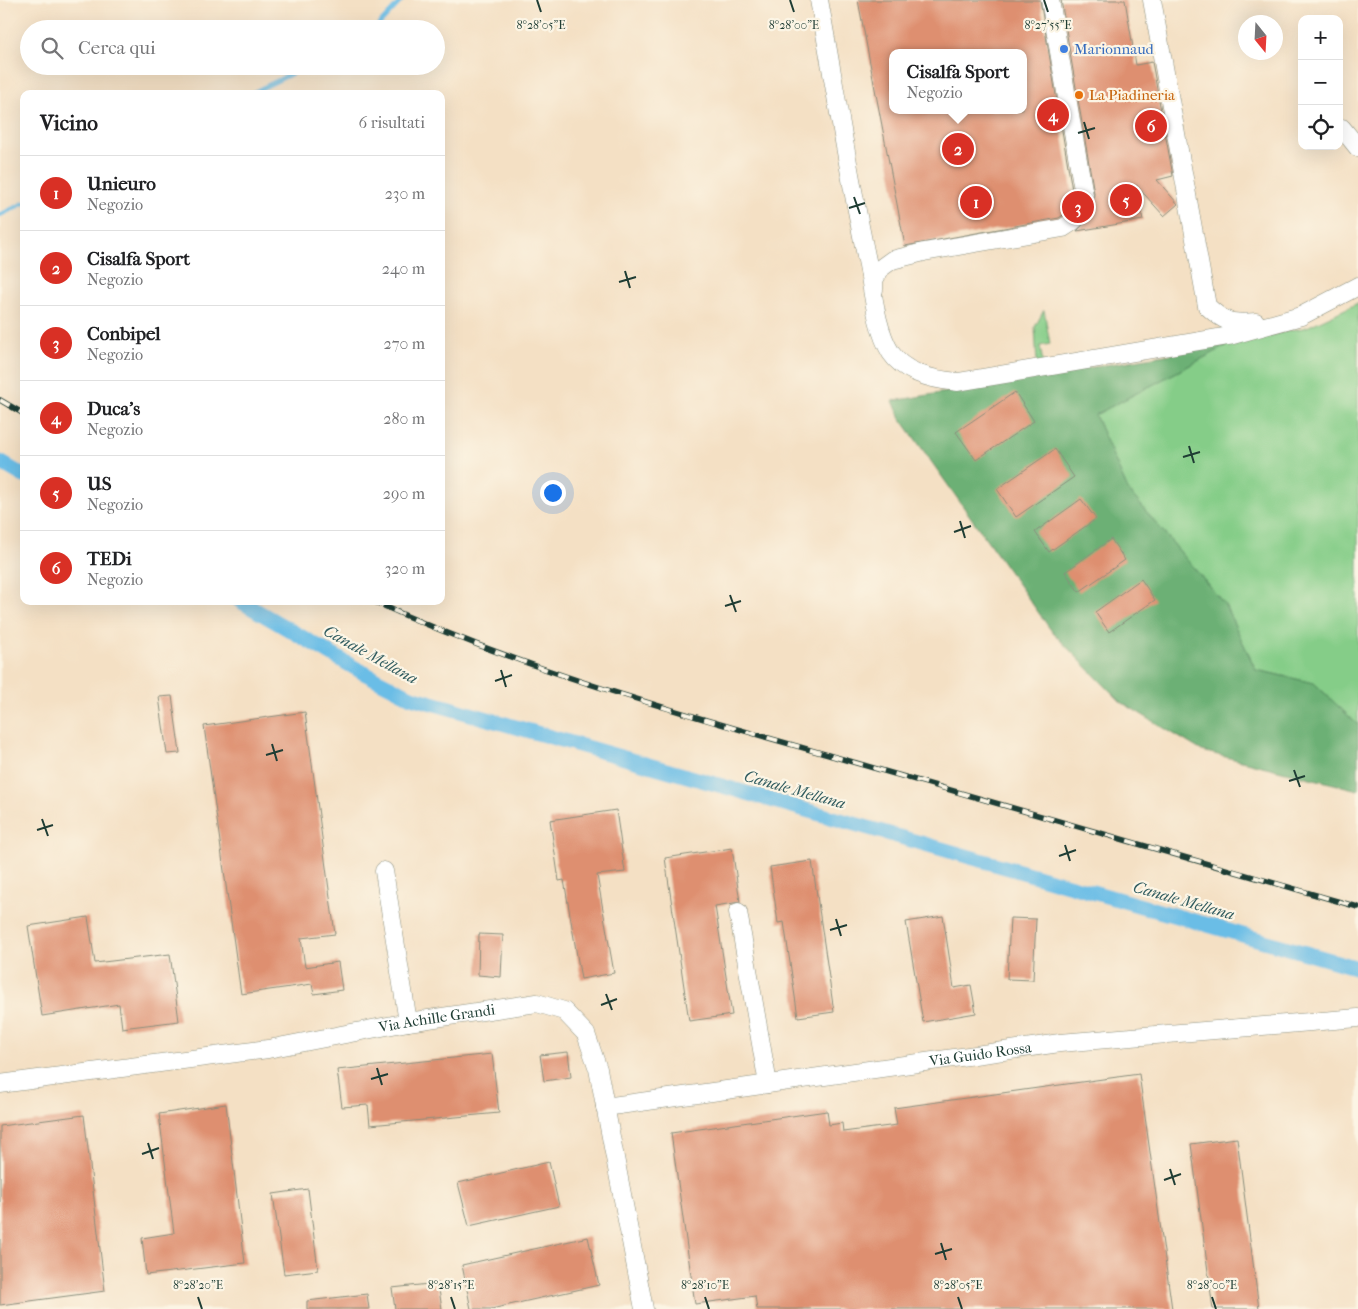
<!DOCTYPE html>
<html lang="it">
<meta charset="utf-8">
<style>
:root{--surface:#fff;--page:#f6f6f6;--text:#202124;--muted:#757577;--line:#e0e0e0;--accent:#d93025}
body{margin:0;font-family:"IM FELL French Canon",serif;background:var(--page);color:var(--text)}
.controls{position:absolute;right:15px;top:15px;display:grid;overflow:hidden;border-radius:10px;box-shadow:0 5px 20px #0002}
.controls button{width:45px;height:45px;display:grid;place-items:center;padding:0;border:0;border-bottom:1px solid var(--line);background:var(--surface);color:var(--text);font:25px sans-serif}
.compass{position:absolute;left:1238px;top:15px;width:45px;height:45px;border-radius:50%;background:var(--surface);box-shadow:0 5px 20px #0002;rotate:162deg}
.you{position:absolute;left:552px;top:492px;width:18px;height:18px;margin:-12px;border:4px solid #fff;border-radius:50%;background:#1a73e8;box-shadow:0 0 0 8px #1a73e833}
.badge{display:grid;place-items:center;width:32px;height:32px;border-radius:50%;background:var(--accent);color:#fff;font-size:16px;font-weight:700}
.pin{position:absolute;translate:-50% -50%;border:2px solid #fff;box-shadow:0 1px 5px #0006}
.popup{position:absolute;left:889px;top:49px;width:138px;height:65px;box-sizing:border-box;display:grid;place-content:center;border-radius:10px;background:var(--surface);filter:drop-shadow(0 1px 4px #0005);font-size:16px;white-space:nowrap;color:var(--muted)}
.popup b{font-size:19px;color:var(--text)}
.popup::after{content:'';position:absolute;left:50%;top:100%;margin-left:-10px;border:10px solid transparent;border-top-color:var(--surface)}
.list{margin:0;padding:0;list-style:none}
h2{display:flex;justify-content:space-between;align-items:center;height:65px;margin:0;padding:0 20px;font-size:21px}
h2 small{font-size:16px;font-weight:400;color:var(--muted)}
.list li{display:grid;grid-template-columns:32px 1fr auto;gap:15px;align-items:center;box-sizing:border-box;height:75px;padding:0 20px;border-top:1px solid var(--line)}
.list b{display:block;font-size:19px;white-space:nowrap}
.list p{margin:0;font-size:16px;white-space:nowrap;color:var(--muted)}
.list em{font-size:16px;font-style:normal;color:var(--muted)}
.icon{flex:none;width:28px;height:28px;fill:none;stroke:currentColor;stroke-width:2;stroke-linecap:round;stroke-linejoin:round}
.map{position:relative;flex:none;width:1358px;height:1309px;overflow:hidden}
.search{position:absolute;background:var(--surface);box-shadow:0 5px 20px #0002;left:20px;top:20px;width:425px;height:55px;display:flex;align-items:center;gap:12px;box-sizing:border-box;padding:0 18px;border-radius:28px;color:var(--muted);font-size:19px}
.panel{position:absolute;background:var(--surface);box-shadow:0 5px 20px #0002;left:20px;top:90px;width:425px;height:515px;border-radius:10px}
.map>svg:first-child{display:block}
</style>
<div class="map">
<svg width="1358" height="1309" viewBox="0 0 1358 1309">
<rect width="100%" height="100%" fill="#fcf5e5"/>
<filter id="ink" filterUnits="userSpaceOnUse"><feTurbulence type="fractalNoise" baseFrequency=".02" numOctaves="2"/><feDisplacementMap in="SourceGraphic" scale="10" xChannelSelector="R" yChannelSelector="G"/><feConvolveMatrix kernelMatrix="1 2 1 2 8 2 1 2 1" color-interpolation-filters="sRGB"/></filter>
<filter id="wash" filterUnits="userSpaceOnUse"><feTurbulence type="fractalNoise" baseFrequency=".0096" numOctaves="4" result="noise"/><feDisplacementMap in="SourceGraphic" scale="20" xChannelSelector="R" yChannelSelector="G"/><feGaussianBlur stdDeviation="1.12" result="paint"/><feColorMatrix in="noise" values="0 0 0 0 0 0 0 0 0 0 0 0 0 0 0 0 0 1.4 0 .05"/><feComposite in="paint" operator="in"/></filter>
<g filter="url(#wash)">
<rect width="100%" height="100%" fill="#f4e0c4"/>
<g fill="#85cd88" stroke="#52855e">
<polygon points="1358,303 1358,725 1314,683 1256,670 1225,605 1128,490 1095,415 1230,344 1307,327"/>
<polygon points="1044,310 1050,344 1040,346 1043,363 1037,365 1035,327"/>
</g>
<polygon fill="#6cb074" stroke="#467654" points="1230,344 1095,415 1128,490 1225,605 1256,670 1314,683 1358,725 1358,790 1202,751 1121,702 1053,633 901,419 893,401"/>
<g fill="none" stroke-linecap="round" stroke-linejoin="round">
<g stroke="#6abde6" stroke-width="4.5">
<polyline points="375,29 402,0"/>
<polyline points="250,94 307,66"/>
<polyline points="0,215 24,203"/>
</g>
<g stroke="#6abde6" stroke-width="15">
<polyline points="0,462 24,476"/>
<polyline points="240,601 362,672 411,697 1358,968"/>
</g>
</g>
<g id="blocks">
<g fill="#de8f70" fill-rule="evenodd">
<path d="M 858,0 L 1040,0 L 1073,196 L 1069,211 L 1059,218 L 905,246 ZM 893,53 L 1023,53 L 1023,110 L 893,110 Z"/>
<polygon points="1061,0 1125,0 1136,65 1152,62 1173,176 1157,180 1178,204 1164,216 1136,185 1143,220 1077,231 1091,216 1094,193"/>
<polygon points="1015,392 1034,421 976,460 956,432"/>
<polygon points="1055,449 1074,477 1016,517 997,489"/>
<polygon points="1081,499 1096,519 1049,552 1035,532"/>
<polygon points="1111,539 1125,560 1079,592 1065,572"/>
<polygon points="1141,579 1155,600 1109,632 1095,612"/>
<polygon points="172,696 180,753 167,754 159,697"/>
<polygon points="305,712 335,934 301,938 305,967 338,962 342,990 314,994 312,984 241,994 204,726"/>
<polygon points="616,810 625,872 597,875 614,973 581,979 564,880 559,881 550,820"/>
<polygon points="732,848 740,902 715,906 732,1015 689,1021 665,858"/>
<polygon points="812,861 834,1012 798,1017 784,922 778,923 770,867"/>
<polygon points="943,916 954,988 971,985 976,1013 923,1022 906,922"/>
<polygon points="88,917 95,963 170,954 179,1021 122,1028 119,1004 42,1016 28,926"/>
<polygon points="1010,918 1036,919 1033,980 1007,979"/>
<polygon points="479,934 503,935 501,977 478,975"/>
<polygon points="568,1052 571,1077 544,1081 540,1055"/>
<polygon points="492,1054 499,1113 370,1125 368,1105 342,1107 337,1070"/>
<polygon points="1139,1074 1172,1309 757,1309 755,1296 695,1304 671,1133 827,1111 829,1125 842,1123 843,1132 897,1125 894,1108"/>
<polygon points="226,1104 245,1263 146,1275 142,1238 174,1233 159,1114"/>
<polygon points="84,1115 105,1291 0,1305 0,1126"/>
<polygon points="1237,1138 1259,1309 1213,1309 1191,1144"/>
<polygon points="549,1162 559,1206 469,1226 458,1183"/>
<polygon points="308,1189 318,1270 284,1274 273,1194"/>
<polygon points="588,1237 599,1285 491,1309 471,1309 462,1265"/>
<polygon points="438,1283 442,1309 395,1309 392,1288"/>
<polygon points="367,1294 369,1309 307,1309 307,1301"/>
</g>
</g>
</g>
<g filter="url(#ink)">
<use href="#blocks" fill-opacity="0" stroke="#8a8e7c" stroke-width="1"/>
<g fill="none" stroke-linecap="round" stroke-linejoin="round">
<g stroke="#8a8e7c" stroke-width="19">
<g id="minor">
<path d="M 819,0 C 835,88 849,177 868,265 C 873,292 876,329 891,353 C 905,374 935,380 958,382 L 1229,336 L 1301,316 L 1358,286"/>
<path d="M 1152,0 L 1207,306 C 1225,323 1231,324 1256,322"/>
<polyline points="1342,128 1358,148"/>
<path d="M 874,290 L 874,280 L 881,268 L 892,260 L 924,252 L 1063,228 C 1078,219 1084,213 1084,195 L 1050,0"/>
<polyline points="384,871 408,1022"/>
<polyline points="738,912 768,1084"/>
<path id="s1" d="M 0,1084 L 268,1049 L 408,1022 L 537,1003 L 564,1011 L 586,1034 L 598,1069 L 644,1309"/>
<path id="s2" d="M 605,1107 L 1060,1043 L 1358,1018"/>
</g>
</g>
<use href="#minor" stroke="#fff" stroke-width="18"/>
<g stroke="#1f3d34" stroke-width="5.5">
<g id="rail">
<polyline points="0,400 24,414"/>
<path d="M 373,601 C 523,670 681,713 839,758 C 1012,808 1185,857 1358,907"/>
</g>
</g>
<use href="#rail" stroke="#fcf5e5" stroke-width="4" stroke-dasharray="11" stroke-linecap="butt"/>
</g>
</g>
<path fill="none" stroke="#1f3d34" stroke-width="2" d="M 537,0 L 541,12M 790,0 L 794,12M 1044,0 L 1048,12M 1084,122 L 1089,139M 1078,133 L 1095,128M 854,197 L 860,214M 849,208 L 865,203M 625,271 L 630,288M 619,282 L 636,277M 1189,446 L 1194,463M 1183,457 L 1200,452M 960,521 L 965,538M 954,532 L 971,526M 730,595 L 736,612M 725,606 L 741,601M 501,670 L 506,687M 495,681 L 512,675M 272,744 L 277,761M 266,755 L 283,750M 1294,770 L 1300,787M 1289,781 L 1305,776M 42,819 L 48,836M 37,830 L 53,825M 1065,845 L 1070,861M 1059,856 L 1076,850M 836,919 L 841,936M 830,930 L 847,925M 606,994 L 612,1010M 601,1005 L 617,999M 377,1068 L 382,1085M 371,1079 L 388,1074M 148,1143 L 153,1159M 142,1154 L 159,1148M 1170,1169 L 1175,1185M 1164,1180 L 1181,1174M 941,1243 L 946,1260M 935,1254 L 952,1249M 198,1297 L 202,1309M 451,1297 L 455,1309M 705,1297 L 709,1309M 958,1297 L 962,1309M 1212,1297 L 1216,1309"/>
<circle fill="#3f7fe0" stroke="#fcf5e5" stroke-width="2" cx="1064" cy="49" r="5"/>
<circle fill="#e8710a" stroke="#fcf5e5" stroke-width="2" cx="1079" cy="95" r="5"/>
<g text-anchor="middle" stroke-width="4.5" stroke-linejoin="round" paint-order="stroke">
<g font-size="15" fill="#366cbe" stroke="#fcf5e5" text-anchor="start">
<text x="1074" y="54">Marionnaud</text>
</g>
<g font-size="15" fill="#c56008" stroke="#fcf5e5" text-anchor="start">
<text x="1089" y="100">La Piadineria</text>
</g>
<g font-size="15" fill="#1f3d34" stroke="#fcf5e5">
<text dy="5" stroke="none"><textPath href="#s1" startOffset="442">Via Achille Grandi</textPath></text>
<text dy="5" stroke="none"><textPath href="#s2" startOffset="379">Via Guido Rossa</textPath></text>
</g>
<g font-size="16" font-style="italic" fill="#325d60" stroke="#fcf5e5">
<text transform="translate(371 654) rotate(29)" y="6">Canale Mellana</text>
<text transform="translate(795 789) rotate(16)" y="6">Canale Mellana</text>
<text transform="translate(1184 900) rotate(16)" y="6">Canale Mellana</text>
</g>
</g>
<g font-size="12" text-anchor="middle" fill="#1f3d34" stroke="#fcf5e5" stroke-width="4.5" stroke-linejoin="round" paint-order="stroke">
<text x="541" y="29">8°28'05"E</text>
<text x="794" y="29">8°28'00"E</text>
<text x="1048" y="29">8°27'55"E</text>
<text x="198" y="1289">8°28'20"E</text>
<text x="451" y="1289">8°28'15"E</text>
<text x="705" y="1289">8°28'10"E</text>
<text x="958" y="1289">8°28'05"E</text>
<text x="1212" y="1289">8°28'00"E</text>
</g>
</svg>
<div class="controls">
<button>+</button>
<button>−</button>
<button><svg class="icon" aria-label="locate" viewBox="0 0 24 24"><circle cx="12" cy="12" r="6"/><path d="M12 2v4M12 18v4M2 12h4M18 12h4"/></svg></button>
</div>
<svg class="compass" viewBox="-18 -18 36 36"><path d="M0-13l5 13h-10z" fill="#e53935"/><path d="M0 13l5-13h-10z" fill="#757577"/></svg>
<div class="you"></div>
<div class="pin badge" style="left:976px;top:202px">1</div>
<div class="pin badge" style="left:958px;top:149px">2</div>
<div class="popup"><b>Cisalfa Sport</b>Negozio</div>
<div class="pin badge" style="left:1078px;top:207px">3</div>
<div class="pin badge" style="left:1053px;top:115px">4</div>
<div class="pin badge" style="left:1126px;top:200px">5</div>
<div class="pin badge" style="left:1151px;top:126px">6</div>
<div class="search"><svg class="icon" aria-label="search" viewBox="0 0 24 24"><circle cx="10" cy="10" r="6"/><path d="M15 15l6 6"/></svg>Cerca qui</div>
<section class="panel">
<h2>Vicino<small>6 risultati</small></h2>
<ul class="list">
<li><span class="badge">1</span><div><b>Unieuro</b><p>Negozio</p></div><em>230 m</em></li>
<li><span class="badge">2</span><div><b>Cisalfa Sport</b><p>Negozio</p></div><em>240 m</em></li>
<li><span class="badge">3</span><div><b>Conbipel</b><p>Negozio</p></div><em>270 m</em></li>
<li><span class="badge">4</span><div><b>Duca's</b><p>Negozio</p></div><em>280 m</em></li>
<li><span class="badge">5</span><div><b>US</b><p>Negozio</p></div><em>290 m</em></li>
<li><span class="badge">6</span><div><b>TEDi</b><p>Negozio</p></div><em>320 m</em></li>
</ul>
</section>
</div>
